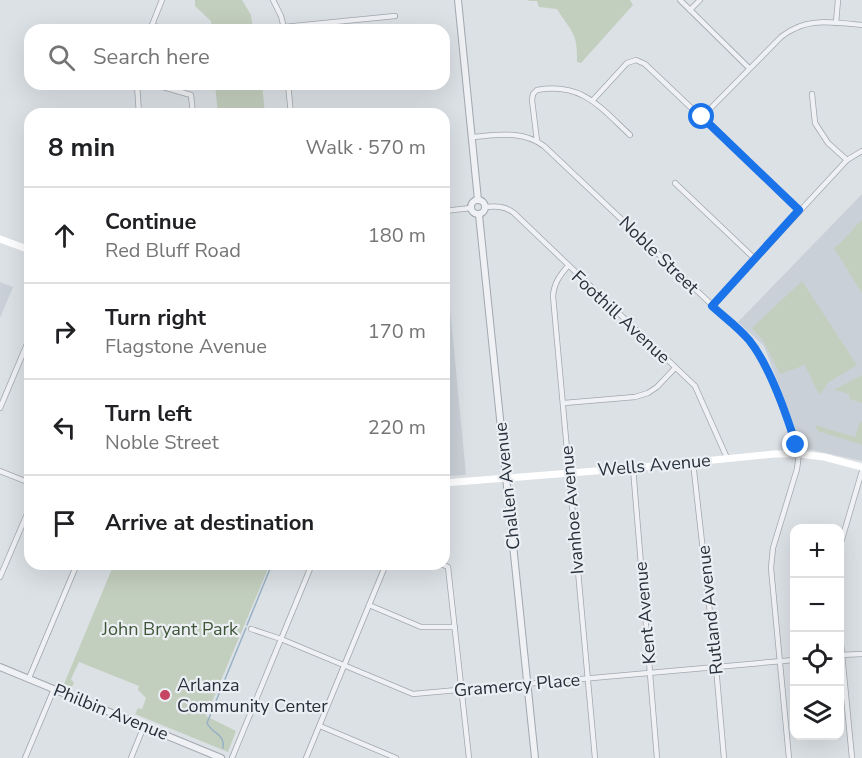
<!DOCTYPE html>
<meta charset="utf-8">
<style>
:root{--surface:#fff;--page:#f2f2f2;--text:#202124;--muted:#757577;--line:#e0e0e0}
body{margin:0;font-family:"Nunito Sans",sans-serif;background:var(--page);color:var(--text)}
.controls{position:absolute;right:18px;bottom:18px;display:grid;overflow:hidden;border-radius:12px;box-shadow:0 6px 24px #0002}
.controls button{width:54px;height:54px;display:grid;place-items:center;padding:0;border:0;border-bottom:2px solid var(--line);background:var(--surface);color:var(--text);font:30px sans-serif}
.stop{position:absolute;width:18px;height:18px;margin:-14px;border:4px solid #1a73e8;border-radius:50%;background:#fff}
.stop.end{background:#1a73e8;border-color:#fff;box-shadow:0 2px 6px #0008}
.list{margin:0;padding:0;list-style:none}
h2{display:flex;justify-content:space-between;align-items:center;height:78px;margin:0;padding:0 24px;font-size:26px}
h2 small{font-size:20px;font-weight:400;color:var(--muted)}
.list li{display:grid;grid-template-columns:39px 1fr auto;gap:18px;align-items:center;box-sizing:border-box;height:96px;padding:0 24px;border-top:2px solid var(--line)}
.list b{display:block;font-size:22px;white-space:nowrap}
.list p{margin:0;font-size:20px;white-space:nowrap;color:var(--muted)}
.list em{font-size:20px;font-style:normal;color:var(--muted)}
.icon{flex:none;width:33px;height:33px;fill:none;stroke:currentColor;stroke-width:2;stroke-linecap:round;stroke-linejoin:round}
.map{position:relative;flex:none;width:862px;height:758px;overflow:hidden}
.search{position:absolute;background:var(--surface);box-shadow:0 6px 24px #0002;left:24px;top:24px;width:426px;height:66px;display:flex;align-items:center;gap:15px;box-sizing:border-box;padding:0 21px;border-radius:18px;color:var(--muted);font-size:22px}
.panel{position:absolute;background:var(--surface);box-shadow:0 6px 24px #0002;left:24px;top:108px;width:426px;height:462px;border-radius:18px}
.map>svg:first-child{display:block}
</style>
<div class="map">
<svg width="862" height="758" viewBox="0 0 862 758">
<rect width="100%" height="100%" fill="#dce1e6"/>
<g fill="#cad0d7">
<polygon points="862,194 862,461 803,448 764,346 738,322"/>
<polygon points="444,245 466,475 444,476"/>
<polygon points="0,282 13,287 0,318"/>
</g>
<g fill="#c3cfbe">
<polygon points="195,0 242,0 251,15 253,30 212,30 211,21 195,6"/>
<path d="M 528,0 L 630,0 L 633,5 L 581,63 L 577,62 C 578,32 571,32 557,9 L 539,7 L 537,1 L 529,1 Z"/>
<polygon points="215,84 262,84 265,114 218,114"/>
<path d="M 862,220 L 862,293 L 834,248 C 845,240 852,229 862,220 Z"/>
<polygon points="802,281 857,365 829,382 819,395 805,365 780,374 764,342 752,328"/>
<polygon points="862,375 862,403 849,399 850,394 834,390"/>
<polygon points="860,421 862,422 862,445 818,431 815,425 855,437"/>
<polygon points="114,564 270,564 206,716 236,731 228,752 135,714 138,708 142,709 146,698 138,690 139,686 79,662 71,679 74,683 72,687 64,684"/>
</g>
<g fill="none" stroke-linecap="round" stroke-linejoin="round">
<g stroke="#98b1c4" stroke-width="1.5">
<polyline points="247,625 272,564"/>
<path d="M 223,748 C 225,733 213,735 207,723 L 246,628"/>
</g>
<g stroke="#a2a8af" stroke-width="6">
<g id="minor">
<polyline points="273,0 281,16 284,28"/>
<polyline points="680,0 749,68"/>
<polyline points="690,10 700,0"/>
<polyline points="836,23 838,0"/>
<polyline points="152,25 168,30"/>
<polyline points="284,27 395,16"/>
<polyline points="150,30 162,0"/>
<polyline points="137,84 156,85 191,95 193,114"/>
<polyline points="137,84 139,114"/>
<polyline points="288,84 291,114"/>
<polyline points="812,94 815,123 828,143 847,160"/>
<polyline points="593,100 627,63 636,60 645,64 799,210"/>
<path d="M 702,117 L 781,37 C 785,34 789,31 794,29 C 813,18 841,23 862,25"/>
<path d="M 472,137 C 497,135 522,130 544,146 L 747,338 L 764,362 L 789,423 L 799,454 L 797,469 L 773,548 L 771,568 L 789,758"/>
<path d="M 537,141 L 532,100 L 533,94 L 537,90 C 582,82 600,107 630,135"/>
<polyline points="675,183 755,259"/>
<path d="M 485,207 C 497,206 505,206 514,213 L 695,386 L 727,458"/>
<polyline points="444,211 471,208"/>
<path d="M 568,266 C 560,275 554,283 553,296 L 595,758"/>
<polyline points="712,306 847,160 862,151"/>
<polyline points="564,403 635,397 648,393 657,387 675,368"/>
<polyline points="0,408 30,337"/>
<polyline points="693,462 716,667 724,758"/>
<polyline points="633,468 657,758"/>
<polyline points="0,471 30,483"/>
<polyline points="840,546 862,471"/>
<polyline points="441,564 448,567 469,758"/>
<polyline points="0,577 30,507"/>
<polyline points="369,605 421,627 455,627"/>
<polyline points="251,629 281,639 413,694 794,660"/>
<polyline points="840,633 852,758"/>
<polyline points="840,655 862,654"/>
<polyline points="29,678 77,564"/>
<polyline points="320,726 396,758"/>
<polyline points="25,758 54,689"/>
<polyline points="131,758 144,726"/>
<polyline points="232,758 312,564"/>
<polyline points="306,758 386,564"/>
</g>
</g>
<g stroke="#a2a8af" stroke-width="8">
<g id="tertiary">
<polyline points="458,0 478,200"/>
<circle cx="478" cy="207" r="7"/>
<polyline points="479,215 535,758"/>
<polyline points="0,667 221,758"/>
</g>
</g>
<use href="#minor" stroke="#eff1f4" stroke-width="4.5"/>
<use href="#tertiary" stroke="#eff1f4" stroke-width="6"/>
<g stroke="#fff" stroke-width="7">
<polyline points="0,239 30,250"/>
<polyline points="444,483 633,468 774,454 799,454 824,457 862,467"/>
</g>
</g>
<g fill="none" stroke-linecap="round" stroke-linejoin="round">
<path stroke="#1a73e8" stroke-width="8" d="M 702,117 L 799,210 L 712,306 C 724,317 738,327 749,340 C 770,366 786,413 796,445"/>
</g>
<circle fill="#c64562" stroke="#ebeff4" stroke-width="2" cx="165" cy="695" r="6"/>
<g text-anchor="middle" stroke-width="4.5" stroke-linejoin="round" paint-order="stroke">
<g font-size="18" fill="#27303b" stroke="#ebeff4">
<text transform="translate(659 255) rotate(44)" y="6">Noble Street</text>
<text transform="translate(621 317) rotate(43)" y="6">Foothill Avenue</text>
<text transform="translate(654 465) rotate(-5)" y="6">Wells Avenue</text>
<text transform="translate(507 486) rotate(-96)" y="6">Challen Avenue</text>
<text transform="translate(572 510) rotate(-95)" y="6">Ivanhoe Avenue</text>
<text transform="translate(710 610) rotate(-96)" y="6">Rutland Avenue</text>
<text transform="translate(645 613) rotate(-95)" y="6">Kent Avenue</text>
<text transform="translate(517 685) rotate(-5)" y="6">Gramercy Place</text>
<text transform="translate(111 712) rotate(22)" y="6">Philbin Avenue</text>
</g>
<g font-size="18" fill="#3e5635" stroke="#ebeff4">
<text x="170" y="635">John Bryant Park</text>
</g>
<g font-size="18" fill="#27303b" stroke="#ebeff4" text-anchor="start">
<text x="177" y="691">Arlanza<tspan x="177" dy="21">Community Center</tspan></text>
</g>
</g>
</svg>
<div class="controls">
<button>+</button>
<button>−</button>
<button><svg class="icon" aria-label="locate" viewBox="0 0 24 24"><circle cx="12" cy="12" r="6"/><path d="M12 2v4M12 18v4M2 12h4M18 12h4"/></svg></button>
<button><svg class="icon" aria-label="layers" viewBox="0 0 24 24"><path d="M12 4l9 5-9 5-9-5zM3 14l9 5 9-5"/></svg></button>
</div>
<div class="stop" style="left:702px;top:117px"></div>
<div class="stop end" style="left:796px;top:445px"></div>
<div class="search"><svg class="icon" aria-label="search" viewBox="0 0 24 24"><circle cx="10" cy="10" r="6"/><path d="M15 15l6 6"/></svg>Search here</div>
<section class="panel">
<h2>8 min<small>Walk · 570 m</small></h2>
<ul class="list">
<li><svg class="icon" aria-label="ahead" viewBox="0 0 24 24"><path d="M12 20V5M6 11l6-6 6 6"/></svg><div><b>Continue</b><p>Red Bluff Road</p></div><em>180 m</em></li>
<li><svg class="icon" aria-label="right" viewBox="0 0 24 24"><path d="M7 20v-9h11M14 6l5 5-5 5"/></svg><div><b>Turn right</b><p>Flagstone Avenue</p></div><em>170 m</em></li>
<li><svg class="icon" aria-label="left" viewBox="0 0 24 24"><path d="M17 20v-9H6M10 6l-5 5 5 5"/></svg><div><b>Turn left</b><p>Noble Street</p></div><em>220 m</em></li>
<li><svg class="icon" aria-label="arrive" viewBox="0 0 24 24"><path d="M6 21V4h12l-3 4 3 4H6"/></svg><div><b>Arrive at destination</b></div></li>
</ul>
</section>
</div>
